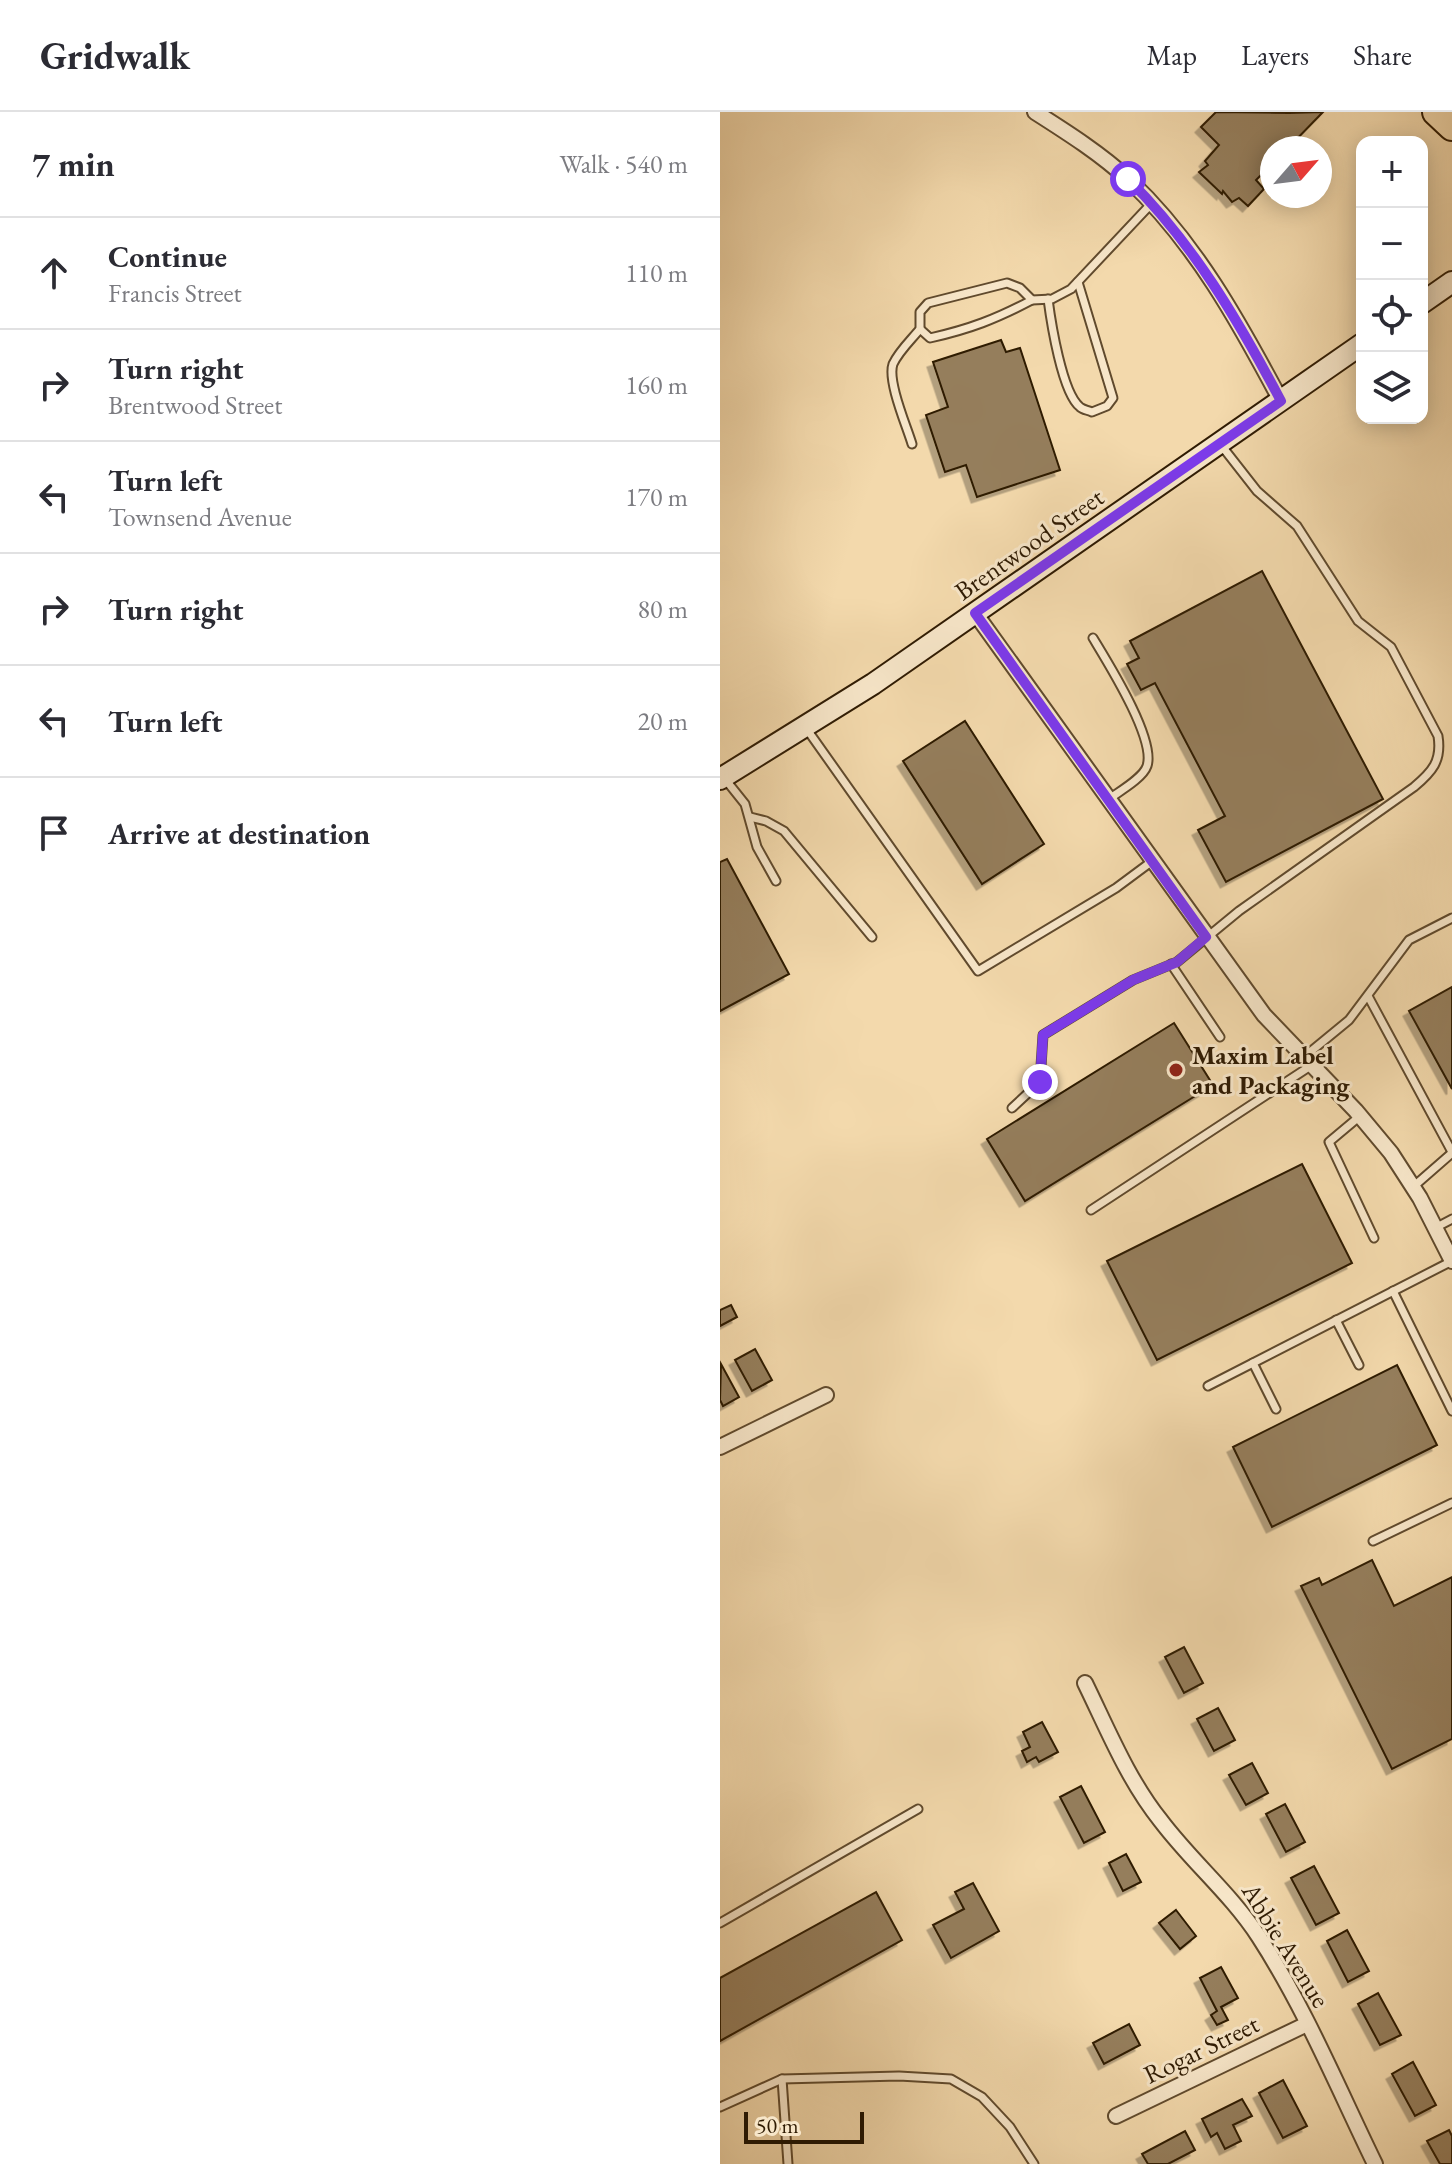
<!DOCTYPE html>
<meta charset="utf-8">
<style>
:root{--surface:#fff;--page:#f7f7f7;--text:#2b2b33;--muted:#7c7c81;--line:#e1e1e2}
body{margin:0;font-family:"EB Garamond",serif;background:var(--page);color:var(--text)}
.controls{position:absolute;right:24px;top:24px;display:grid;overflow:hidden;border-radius:16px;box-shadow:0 4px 20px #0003}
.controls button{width:72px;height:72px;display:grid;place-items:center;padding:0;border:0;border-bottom:2px solid var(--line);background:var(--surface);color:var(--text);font:40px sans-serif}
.compass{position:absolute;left:540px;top:24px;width:72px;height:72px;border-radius:50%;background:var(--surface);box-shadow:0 4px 20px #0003;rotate:62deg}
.scale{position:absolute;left:24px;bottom:20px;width:120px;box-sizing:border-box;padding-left:8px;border:4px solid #2f1b03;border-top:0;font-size:22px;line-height:28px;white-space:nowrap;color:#2f1b03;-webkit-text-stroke:6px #f7e6c9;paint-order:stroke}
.stop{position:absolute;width:24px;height:24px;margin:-18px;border:6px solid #7c3aed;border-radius:50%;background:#fff}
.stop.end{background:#7c3aed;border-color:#fff;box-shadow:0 2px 8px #0008}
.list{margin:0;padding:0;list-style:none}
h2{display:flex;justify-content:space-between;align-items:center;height:104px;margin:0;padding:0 32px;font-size:34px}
h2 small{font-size:26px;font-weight:400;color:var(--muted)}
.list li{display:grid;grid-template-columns:52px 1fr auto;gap:24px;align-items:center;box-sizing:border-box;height:112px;padding:0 32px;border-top:2px solid var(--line)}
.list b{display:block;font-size:30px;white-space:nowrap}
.list p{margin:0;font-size:26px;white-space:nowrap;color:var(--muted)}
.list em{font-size:26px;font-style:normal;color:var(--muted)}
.icon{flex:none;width:44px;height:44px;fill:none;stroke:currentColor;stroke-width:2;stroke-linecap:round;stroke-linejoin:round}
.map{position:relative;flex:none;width:732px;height:2052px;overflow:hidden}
header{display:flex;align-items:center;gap:48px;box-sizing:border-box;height:112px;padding:0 40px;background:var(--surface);border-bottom:2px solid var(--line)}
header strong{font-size:38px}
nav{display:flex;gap:44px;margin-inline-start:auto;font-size:28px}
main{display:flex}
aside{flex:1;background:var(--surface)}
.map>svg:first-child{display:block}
</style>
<header>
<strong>Gridwalk</strong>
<nav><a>Map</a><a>Layers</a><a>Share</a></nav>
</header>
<main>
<aside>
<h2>7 min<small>Walk · 540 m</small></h2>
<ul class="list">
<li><svg class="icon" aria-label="ahead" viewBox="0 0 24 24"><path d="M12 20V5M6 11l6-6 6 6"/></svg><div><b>Continue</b><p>Francis Street</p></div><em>110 m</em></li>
<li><svg class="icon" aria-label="right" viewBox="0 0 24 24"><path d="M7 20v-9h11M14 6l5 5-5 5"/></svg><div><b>Turn right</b><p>Brentwood Street</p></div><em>160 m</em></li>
<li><svg class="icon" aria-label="left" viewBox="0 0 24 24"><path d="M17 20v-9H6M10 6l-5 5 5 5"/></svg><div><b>Turn left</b><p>Townsend Avenue</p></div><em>170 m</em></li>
<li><svg class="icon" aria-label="right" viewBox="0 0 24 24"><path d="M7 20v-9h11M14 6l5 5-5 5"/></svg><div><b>Turn right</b></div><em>80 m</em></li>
<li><svg class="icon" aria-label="left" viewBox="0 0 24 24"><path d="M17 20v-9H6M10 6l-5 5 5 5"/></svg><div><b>Turn left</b></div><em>20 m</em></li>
<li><svg class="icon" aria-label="arrive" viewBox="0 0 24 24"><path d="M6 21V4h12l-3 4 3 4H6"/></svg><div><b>Arrive at destination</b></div></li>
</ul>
</aside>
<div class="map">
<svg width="732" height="2052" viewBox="0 0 732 2052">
<defs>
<filter id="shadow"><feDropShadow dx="-5.5" dy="5.5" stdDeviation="0" flood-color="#0004"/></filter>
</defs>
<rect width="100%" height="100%" fill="#f3d9ac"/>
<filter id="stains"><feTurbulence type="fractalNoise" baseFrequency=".0025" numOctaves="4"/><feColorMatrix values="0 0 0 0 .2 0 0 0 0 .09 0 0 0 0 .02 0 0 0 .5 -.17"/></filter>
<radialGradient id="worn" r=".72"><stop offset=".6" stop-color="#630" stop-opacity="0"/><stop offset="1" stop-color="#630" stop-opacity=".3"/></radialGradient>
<g fill="#957e5b" stroke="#2f1b03" stroke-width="2" filter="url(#shadow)">
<polygon points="496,0 569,1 603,0 568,36 552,36 552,52 536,68 544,77 528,94 519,86 512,90 503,79 502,82 479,60 488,53 485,49 499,33 481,15"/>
<polygon points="281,228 286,240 300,236 340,358 257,385 246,353 225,360 206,303 228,295 213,250"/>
<polygon points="542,459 663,687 506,770 478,718 505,704 435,571 421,578 407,552 419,546 410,529"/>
<polygon points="245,609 324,732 262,772 183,649"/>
<polygon points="7,747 69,862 0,899 0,750"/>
<polygon points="732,875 732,977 689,899"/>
<polygon points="454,911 493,973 305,1089 267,1027"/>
<polygon points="582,1052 632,1151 437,1248 387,1149"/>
<polygon points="11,1193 17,1205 0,1214 0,1198"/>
<polygon points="35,1237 52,1268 32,1279 15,1248"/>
<polygon points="1,1252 19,1285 3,1294 0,1288"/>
<polygon points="677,1253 717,1333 552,1415 513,1335"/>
<polygon points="652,1448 674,1494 732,1465 732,1627 672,1657 581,1474 599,1466 602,1473"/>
<polygon points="464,1535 483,1571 464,1581 445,1545"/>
<polygon points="498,1596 515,1628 494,1639 477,1607"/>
<polygon points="322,1610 338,1640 319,1650 316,1645 307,1650 302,1639 310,1635 303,1620"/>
<polygon points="532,1651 548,1681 526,1693 509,1663"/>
<polygon points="361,1674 385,1720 364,1731 340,1685"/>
<polygon points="565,1692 585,1730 566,1740 546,1702"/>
<polygon points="406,1742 421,1770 403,1779 389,1751"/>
<polygon points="594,1754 619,1801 596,1813 571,1766"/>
<polygon points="253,1771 279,1819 231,1846 213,1813 244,1797 235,1780"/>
<polygon points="156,1780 182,1828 0,1929 0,1866"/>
<polygon points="456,1798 476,1824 460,1837 439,1811"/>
<polygon points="627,1818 649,1859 628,1870 607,1829"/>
<polygon points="501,1855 518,1886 501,1895 508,1908 497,1913 491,1903 497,1899 480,1866"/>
<polygon points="658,1881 681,1923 660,1933 638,1892"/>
<polygon points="409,1912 420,1933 384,1952 373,1931"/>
<polygon points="693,1950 716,1993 695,2004 672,1962"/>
<polygon points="563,1968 587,2014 563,2026 539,1981"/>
<polygon points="522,1987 532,2004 513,2013 521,2029 505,2037 497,2021 491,2025 482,2007"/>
<polygon points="729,2018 732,2024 732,2052 720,2052 707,2029"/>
<polygon points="465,2019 475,2038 448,2052 428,2052 422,2042"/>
</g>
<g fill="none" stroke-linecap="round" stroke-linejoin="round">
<g stroke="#604a2d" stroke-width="11">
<g id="lane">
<path d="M 328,187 C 331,210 342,281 360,295 C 363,298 368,298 372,300 L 387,294 L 393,286 L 358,170"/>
<path d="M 200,217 L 210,226 C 250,217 276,207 312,188"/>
<path d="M 192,332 C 187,315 167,269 173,252 C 179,239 191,228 200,217 L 200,200 L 208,191 L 287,171 L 300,176 L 312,188 L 332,187 L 351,177 L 432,91"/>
<path d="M 373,526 C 388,551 436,627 427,654 C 423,666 400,679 389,687"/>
<polyline points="86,616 258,859 396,776 431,750"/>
<polyline points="5,667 25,692 37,735 56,769"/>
<polyline points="30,705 46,709 64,719 152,825"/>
<polyline points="451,852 500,925"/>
<polyline points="648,884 732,1040"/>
<polyline points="584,945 629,908 689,828 732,806"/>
<path d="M 292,996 L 320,970 L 323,923 L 413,868 L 457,850 L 519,799 L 694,675 C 712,660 722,649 718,624 L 671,535 L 638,509 L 577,414 L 537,379 L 501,333"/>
<polyline points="640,1004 609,1030 654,1126"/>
<polyline points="693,1075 732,1041"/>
<polyline points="371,1098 592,953"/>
<polyline points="715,1116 732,1107"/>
<polyline points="673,1179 732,1299"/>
<polyline points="616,1208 639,1253"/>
<polyline points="533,1251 556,1297"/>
<polyline points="488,1274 732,1149"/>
<polyline points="653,1429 732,1391"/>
<polyline points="0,1811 198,1697"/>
<polyline points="62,1967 68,2052"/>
<polyline points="0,1995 62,1967 179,1964 231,1967 262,1985 290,2015 314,2052"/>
</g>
</g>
<g stroke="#604a2d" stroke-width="18">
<g id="street">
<path d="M 315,0 C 348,21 381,42 409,68 C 475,130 519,210 561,289"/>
<polyline points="255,501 544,903 636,999 671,1041 700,1086 732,1149"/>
<polyline points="0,1335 106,1283"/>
<path d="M 365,1571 C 388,1618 408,1668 441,1709 C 472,1750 511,1782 539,1825 C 585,1896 618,1976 655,2052"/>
<polyline points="396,2004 587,1912"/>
</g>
</g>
<g stroke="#2f1b03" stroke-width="24">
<g id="secondary">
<polyline points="702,191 732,170"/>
<polyline points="0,667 153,572 642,232"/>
</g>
</g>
<g stroke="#2f1b03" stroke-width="30">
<polyline id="highway" points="716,0 732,15"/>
</g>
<use href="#lane" stroke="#f7e6c9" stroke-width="7"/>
<use href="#street" stroke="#f7e6c9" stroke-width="14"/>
<use href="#secondary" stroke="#f7e6c9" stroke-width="20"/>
<use href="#highway" stroke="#f3d9ac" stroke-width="26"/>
</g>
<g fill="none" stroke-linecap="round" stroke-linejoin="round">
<path stroke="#7c3aed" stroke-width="10" d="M 320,970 L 323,923 L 413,868 L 457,850 L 486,825 L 255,501 L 561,289 C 518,208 473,131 408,67"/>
</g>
<circle fill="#8f2418" stroke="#f7e6c9" stroke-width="3" cx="456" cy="958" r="8"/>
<g text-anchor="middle" stroke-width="6" stroke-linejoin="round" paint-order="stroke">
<g font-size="26" fill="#2f1b03" stroke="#f7e6c9">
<text transform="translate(309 432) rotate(-35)" y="9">Brentwood Street</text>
<text transform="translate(566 1833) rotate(58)" y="9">Abbie Avenue</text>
<text transform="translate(481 1937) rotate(-26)" y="9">Rogar Street</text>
</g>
<g font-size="26" font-weight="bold" fill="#2f1b03" stroke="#f7e6c9" text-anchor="start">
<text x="472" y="952">Maxim Label<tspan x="472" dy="30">and Packaging</tspan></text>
</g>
</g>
<rect width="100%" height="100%" filter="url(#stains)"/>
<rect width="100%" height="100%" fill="url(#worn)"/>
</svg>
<div class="controls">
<button>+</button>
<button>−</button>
<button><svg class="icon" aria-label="locate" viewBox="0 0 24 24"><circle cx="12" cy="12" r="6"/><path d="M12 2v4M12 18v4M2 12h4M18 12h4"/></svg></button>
<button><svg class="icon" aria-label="layers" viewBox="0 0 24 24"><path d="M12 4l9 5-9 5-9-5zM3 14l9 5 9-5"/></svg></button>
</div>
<svg class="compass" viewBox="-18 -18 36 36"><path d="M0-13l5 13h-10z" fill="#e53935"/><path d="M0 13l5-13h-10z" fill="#7c7c81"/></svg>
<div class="scale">50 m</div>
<div class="stop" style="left:408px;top:67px"></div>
<div class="stop end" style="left:320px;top:970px"></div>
</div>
</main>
